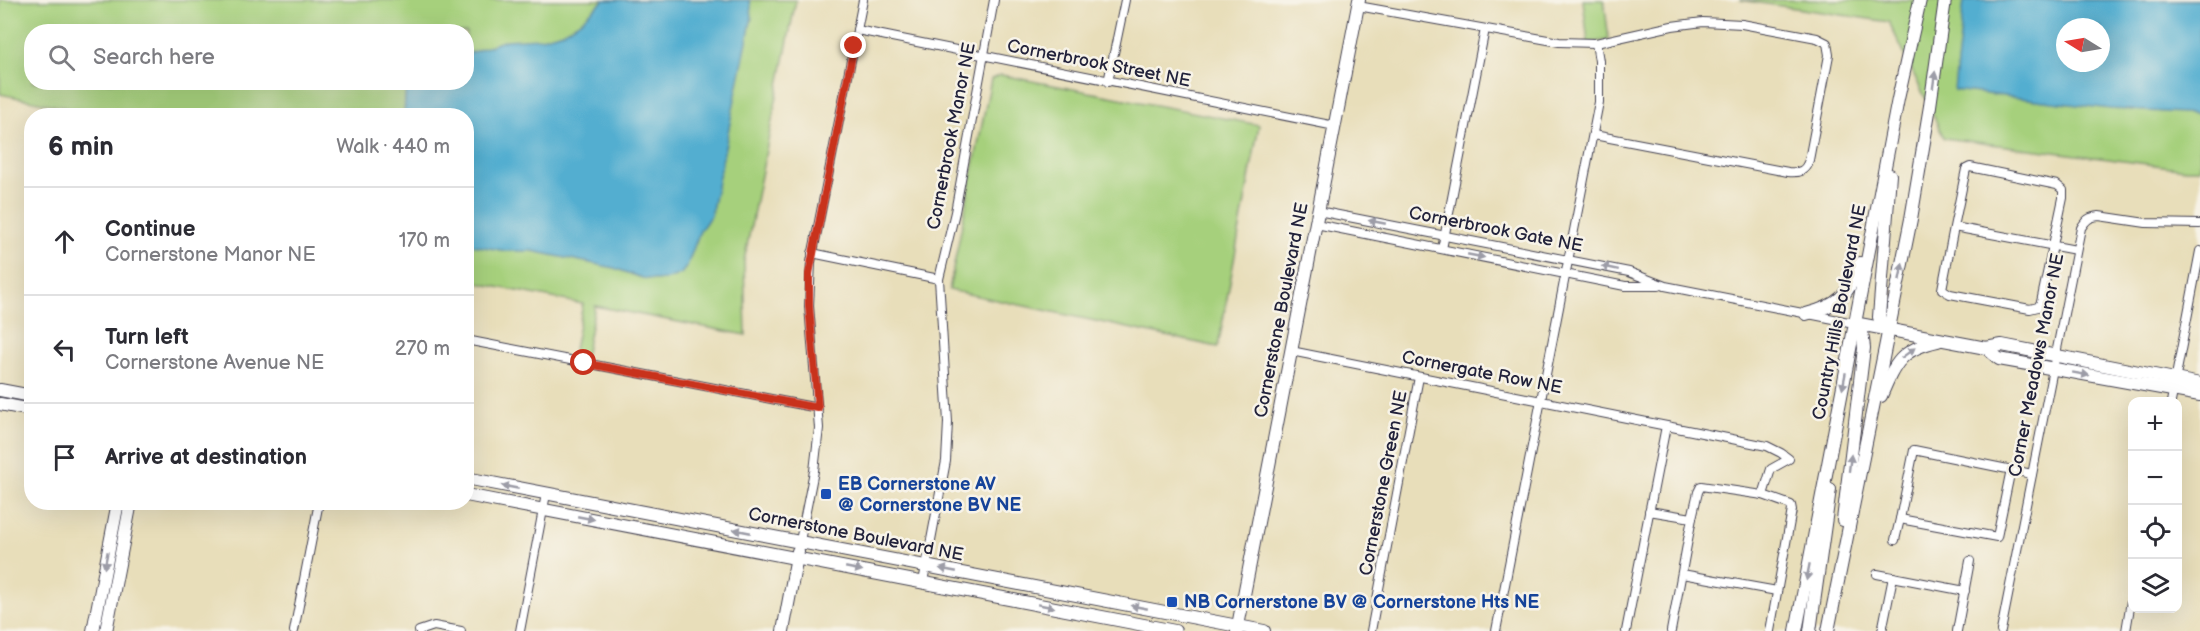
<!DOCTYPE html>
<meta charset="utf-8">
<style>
:root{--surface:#fff;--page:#f2f2f3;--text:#2b2b33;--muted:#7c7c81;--line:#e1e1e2}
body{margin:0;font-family:"Balsamiq Sans",sans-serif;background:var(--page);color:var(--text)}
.controls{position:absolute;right:18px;bottom:18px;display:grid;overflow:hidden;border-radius:12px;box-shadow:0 6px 24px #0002}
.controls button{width:54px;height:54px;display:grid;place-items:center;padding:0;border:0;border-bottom:2px solid var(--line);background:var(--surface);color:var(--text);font:30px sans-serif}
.compass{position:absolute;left:2056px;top:18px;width:54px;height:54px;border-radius:50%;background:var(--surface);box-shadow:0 6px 24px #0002;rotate:281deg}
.stop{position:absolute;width:18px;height:18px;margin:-14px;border:4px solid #c8321e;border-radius:50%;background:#fff}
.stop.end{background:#c8321e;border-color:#fff;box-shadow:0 2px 6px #0008}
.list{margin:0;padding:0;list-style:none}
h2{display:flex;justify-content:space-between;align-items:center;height:78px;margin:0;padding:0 24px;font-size:26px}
h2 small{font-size:20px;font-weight:400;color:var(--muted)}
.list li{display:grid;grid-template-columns:39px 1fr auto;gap:18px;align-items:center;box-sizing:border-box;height:108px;padding:0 24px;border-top:2px solid var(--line)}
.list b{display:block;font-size:22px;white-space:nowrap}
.list p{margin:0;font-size:20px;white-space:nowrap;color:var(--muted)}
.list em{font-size:20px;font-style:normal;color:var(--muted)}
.icon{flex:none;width:33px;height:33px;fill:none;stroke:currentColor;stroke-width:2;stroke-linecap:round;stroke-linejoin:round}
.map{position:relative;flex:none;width:2200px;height:631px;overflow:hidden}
.search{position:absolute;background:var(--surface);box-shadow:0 6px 24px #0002;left:24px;top:24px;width:450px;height:66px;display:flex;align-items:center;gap:15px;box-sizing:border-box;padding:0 21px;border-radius:24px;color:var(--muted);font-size:22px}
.panel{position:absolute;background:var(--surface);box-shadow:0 6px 24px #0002;left:24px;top:108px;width:450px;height:402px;border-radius:24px}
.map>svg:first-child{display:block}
</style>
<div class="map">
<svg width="2200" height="631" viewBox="0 0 2200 631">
<rect width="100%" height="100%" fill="#f7f3e8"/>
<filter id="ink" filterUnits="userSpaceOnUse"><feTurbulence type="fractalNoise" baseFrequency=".0167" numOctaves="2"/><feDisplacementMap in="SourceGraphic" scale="12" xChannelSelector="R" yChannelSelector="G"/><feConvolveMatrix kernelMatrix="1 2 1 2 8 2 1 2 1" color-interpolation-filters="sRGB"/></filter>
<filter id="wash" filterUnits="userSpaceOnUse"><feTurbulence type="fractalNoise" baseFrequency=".008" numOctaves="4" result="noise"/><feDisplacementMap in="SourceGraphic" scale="24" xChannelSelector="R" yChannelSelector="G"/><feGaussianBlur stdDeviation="1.35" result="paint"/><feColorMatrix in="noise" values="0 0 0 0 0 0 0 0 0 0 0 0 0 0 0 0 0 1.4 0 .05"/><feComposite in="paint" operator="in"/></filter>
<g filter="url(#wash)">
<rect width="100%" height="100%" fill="#e8deba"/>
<g fill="#a6d07c" stroke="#64795c" stroke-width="1.5" fill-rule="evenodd">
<path d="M 0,0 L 796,0 L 744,261 L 746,335 L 595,306 L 584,362 L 572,360 L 583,304 L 467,281 L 466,116 L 105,116 L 0,94 ZM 32,32 L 466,32 L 466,82 L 32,82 Z"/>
<polygon points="1583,0 1604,0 1609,40 1588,43"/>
<path d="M 1740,0 L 2200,0 L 2200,169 L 2186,169 L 1944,138 L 1889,22 ZM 2065,27 L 2101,27 L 2101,63 L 2065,63 Z"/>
<polygon points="1001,75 1259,125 1218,347 949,290 991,79"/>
</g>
<g fill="#52aed0" stroke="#3a6886" stroke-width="1.5" fill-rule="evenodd">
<polygon points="604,0 750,0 752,17 711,215 700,231 687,266 681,274 668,279 655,280 642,278 614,268 532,251 506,251 467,244 466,116 404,115 406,83 466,82 467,54 506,40 541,38 563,32 582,20"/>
<path d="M 1964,0 L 2200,0 L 2200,114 L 2111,109 L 1954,90 ZM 2065,27 L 2101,27 L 2101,63 L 2065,63 Z"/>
</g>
</g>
<g filter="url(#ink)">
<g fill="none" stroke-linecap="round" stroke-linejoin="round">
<g stroke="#403e4e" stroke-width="10">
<g id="street">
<path d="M 1358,6 L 1559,42 L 1596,43 L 1672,26 L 1703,22 L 1742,24 L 1817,38 L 1827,43 L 1829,55 L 1809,160 C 1805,172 1799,173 1788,172 L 1594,135"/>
<polyline points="857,30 1335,126"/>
<polyline points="1108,82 1125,0"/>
<polyline points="1318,211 1629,272 1665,286 1854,323"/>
<polyline points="1316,224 1625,286 1659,286"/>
<polyline points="1954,227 1942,289 1950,294 2030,309 2038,307 2041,302 2063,198 2063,190 2057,185 1970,167 1966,169 1954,227 2076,250"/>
<polyline points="1442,249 1485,29"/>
<polyline points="812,253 939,279"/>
<polyline points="466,340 818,408"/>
<polyline points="1291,351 1767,446 1781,453 1789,459 1771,469 1763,495"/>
<polyline points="2171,402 2200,251"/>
<polyline points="2011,469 1997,537 1900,519 1914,450 2032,474"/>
<polyline points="1649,511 1692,518"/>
<polyline points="1895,540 1900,519"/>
<polyline points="800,541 814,471 819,428 809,306 811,262 863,0"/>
<polyline points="1682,574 1777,591"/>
<polyline points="1877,574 1965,591"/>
<polyline points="923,582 946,461 948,422 939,279 955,212 994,0"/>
<polyline points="294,631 319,502"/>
<polyline points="419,631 434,626 461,631"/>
<polyline points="520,631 546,494"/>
<polyline points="1371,631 1419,377"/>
<polyline points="1496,631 1599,102 1599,61 1596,43"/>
<polyline points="1626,631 1666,426"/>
<polyline points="1671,631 1692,518 1698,492 1701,486 1763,495 1791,505 1792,510 1770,631"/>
<polyline points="1882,631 1893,577"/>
<polyline points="1957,631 1970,561"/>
<path d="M 2001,631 L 2081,228 C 2086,220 2089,217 2099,216 L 2146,223 L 2200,224"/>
<polyline points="2126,631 2132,595"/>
</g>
</g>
<g stroke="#403e4e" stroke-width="14">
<g id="secondary">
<path d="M 1806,314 C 1838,306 1849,295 1860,263"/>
<polyline points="1854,323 1986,348 2002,345 2200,384"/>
<polyline points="1889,330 1881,323 1879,317 1890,175"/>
<polyline points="1986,348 1999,359 2200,395"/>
<polyline points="0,390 32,396"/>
<path d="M 1881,396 C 1895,363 1901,349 1938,341"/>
<polyline points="0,404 32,410"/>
<polyline points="466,478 1264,631"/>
<polyline points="466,495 1175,631"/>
<polyline points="1843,520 1864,348 1862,330 1854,323"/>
<polyline points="93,631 118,502"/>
<polyline points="106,631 131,502"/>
<polyline points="783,631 798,551"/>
<polyline points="1237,631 1359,0"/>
<polyline points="1796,631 1898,99 1920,0"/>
<polyline points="1810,631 1830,489"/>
<polyline points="1828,631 1911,219 1930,106 1945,0"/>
</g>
</g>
<use href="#street" stroke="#fff" stroke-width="8"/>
<use href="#secondary" stroke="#fff" stroke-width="12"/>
</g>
<defs><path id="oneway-solid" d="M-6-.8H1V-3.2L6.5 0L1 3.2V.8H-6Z" transform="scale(1.5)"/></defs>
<g fill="#9c9ca7">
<use href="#oneway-solid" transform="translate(1934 80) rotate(-82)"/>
<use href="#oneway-solid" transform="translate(1377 222) rotate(-169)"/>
<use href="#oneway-solid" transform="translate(1476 256) rotate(11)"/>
<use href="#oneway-solid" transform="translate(1610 268) rotate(-168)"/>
<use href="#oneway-solid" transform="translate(1901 272) rotate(-79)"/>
<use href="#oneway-solid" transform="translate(1908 353) rotate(-37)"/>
<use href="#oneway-solid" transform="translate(2081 374) rotate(10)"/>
<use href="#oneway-solid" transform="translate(1844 381) rotate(101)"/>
<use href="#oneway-solid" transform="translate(1850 463) rotate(-83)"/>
<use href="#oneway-solid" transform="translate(510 487) rotate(-169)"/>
<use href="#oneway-solid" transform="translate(586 518) rotate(11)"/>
<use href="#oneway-solid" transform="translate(742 531) rotate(-169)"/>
<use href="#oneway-solid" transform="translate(106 560) rotate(101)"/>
<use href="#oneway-solid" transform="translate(854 569) rotate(11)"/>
<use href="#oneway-solid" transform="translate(948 570) rotate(-169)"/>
<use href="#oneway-solid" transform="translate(1808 572) rotate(101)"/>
<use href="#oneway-solid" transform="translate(1046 606) rotate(11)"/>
<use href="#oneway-solid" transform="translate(1139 607) rotate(-169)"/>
</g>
</g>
<g fill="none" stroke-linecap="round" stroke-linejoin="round" filter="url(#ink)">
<polyline stroke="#c8321e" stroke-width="8" points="584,363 818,408 809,306 809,274 854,46"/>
</g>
<g fill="#1a4fb4" stroke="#f7f3e8" stroke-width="2">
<rect x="820" y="488" width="12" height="12" rx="3"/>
<rect x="1166" y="596" width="12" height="12" rx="3"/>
</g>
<g text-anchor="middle" stroke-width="5" stroke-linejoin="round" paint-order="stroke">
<g font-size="18" fill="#22223b" stroke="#f7f3e8">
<text transform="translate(1099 63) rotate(11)" y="6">Cornerbrook Street NE</text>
<text transform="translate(951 136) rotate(-79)" y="6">Cornerbrook Manor NE</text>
<text transform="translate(1496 229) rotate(11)" y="6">Cornerbrook Gate NE</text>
<text transform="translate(1281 310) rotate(-79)" y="6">Cornerstone Boulevard NE</text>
<text transform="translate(1839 312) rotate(-79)" y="6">Country Hills Boulevard NE</text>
<text transform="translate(2036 365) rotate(-79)" y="6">Corner Meadows Manor NE</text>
<text transform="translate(1482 372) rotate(11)" y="6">Cornergate Row NE</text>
<text transform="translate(1383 483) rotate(-79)" y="6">Cornerstone Green NE</text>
<text transform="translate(856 534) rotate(11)" y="6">Cornerstone Boulevard NE</text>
</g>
<g font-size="18" font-weight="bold" fill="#164399" stroke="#f7f3e8" text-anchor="start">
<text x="838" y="490">EB Cornerstone AV<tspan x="838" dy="21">@ Cornerstone BV NE</tspan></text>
<text x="1184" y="608">NB Cornerstone BV @ Cornerstone Hts NE</text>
</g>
</g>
</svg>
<div class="controls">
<button>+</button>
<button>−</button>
<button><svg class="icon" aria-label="locate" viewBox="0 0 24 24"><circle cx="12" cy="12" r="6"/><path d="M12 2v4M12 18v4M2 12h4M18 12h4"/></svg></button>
<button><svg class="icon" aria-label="layers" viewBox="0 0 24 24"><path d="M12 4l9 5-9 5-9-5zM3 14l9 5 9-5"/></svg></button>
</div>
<svg class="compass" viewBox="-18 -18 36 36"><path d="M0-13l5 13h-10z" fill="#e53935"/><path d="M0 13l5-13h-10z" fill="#7c7c81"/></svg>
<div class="stop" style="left:584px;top:363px"></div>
<div class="stop end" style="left:854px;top:46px"></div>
<div class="search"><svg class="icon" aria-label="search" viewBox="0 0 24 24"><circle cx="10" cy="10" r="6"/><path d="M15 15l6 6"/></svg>Search here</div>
<section class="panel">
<h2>6 min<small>Walk · 440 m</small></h2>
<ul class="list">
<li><svg class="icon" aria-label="ahead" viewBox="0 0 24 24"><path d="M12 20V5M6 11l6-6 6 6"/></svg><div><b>Continue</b><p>Cornerstone Manor NE</p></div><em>170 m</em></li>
<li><svg class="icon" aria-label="left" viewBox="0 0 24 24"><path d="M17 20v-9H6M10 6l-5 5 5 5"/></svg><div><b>Turn left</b><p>Cornerstone Avenue NE</p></div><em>270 m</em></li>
<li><svg class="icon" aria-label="arrive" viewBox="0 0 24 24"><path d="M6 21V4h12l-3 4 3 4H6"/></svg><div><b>Arrive at destination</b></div></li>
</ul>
</section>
</div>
